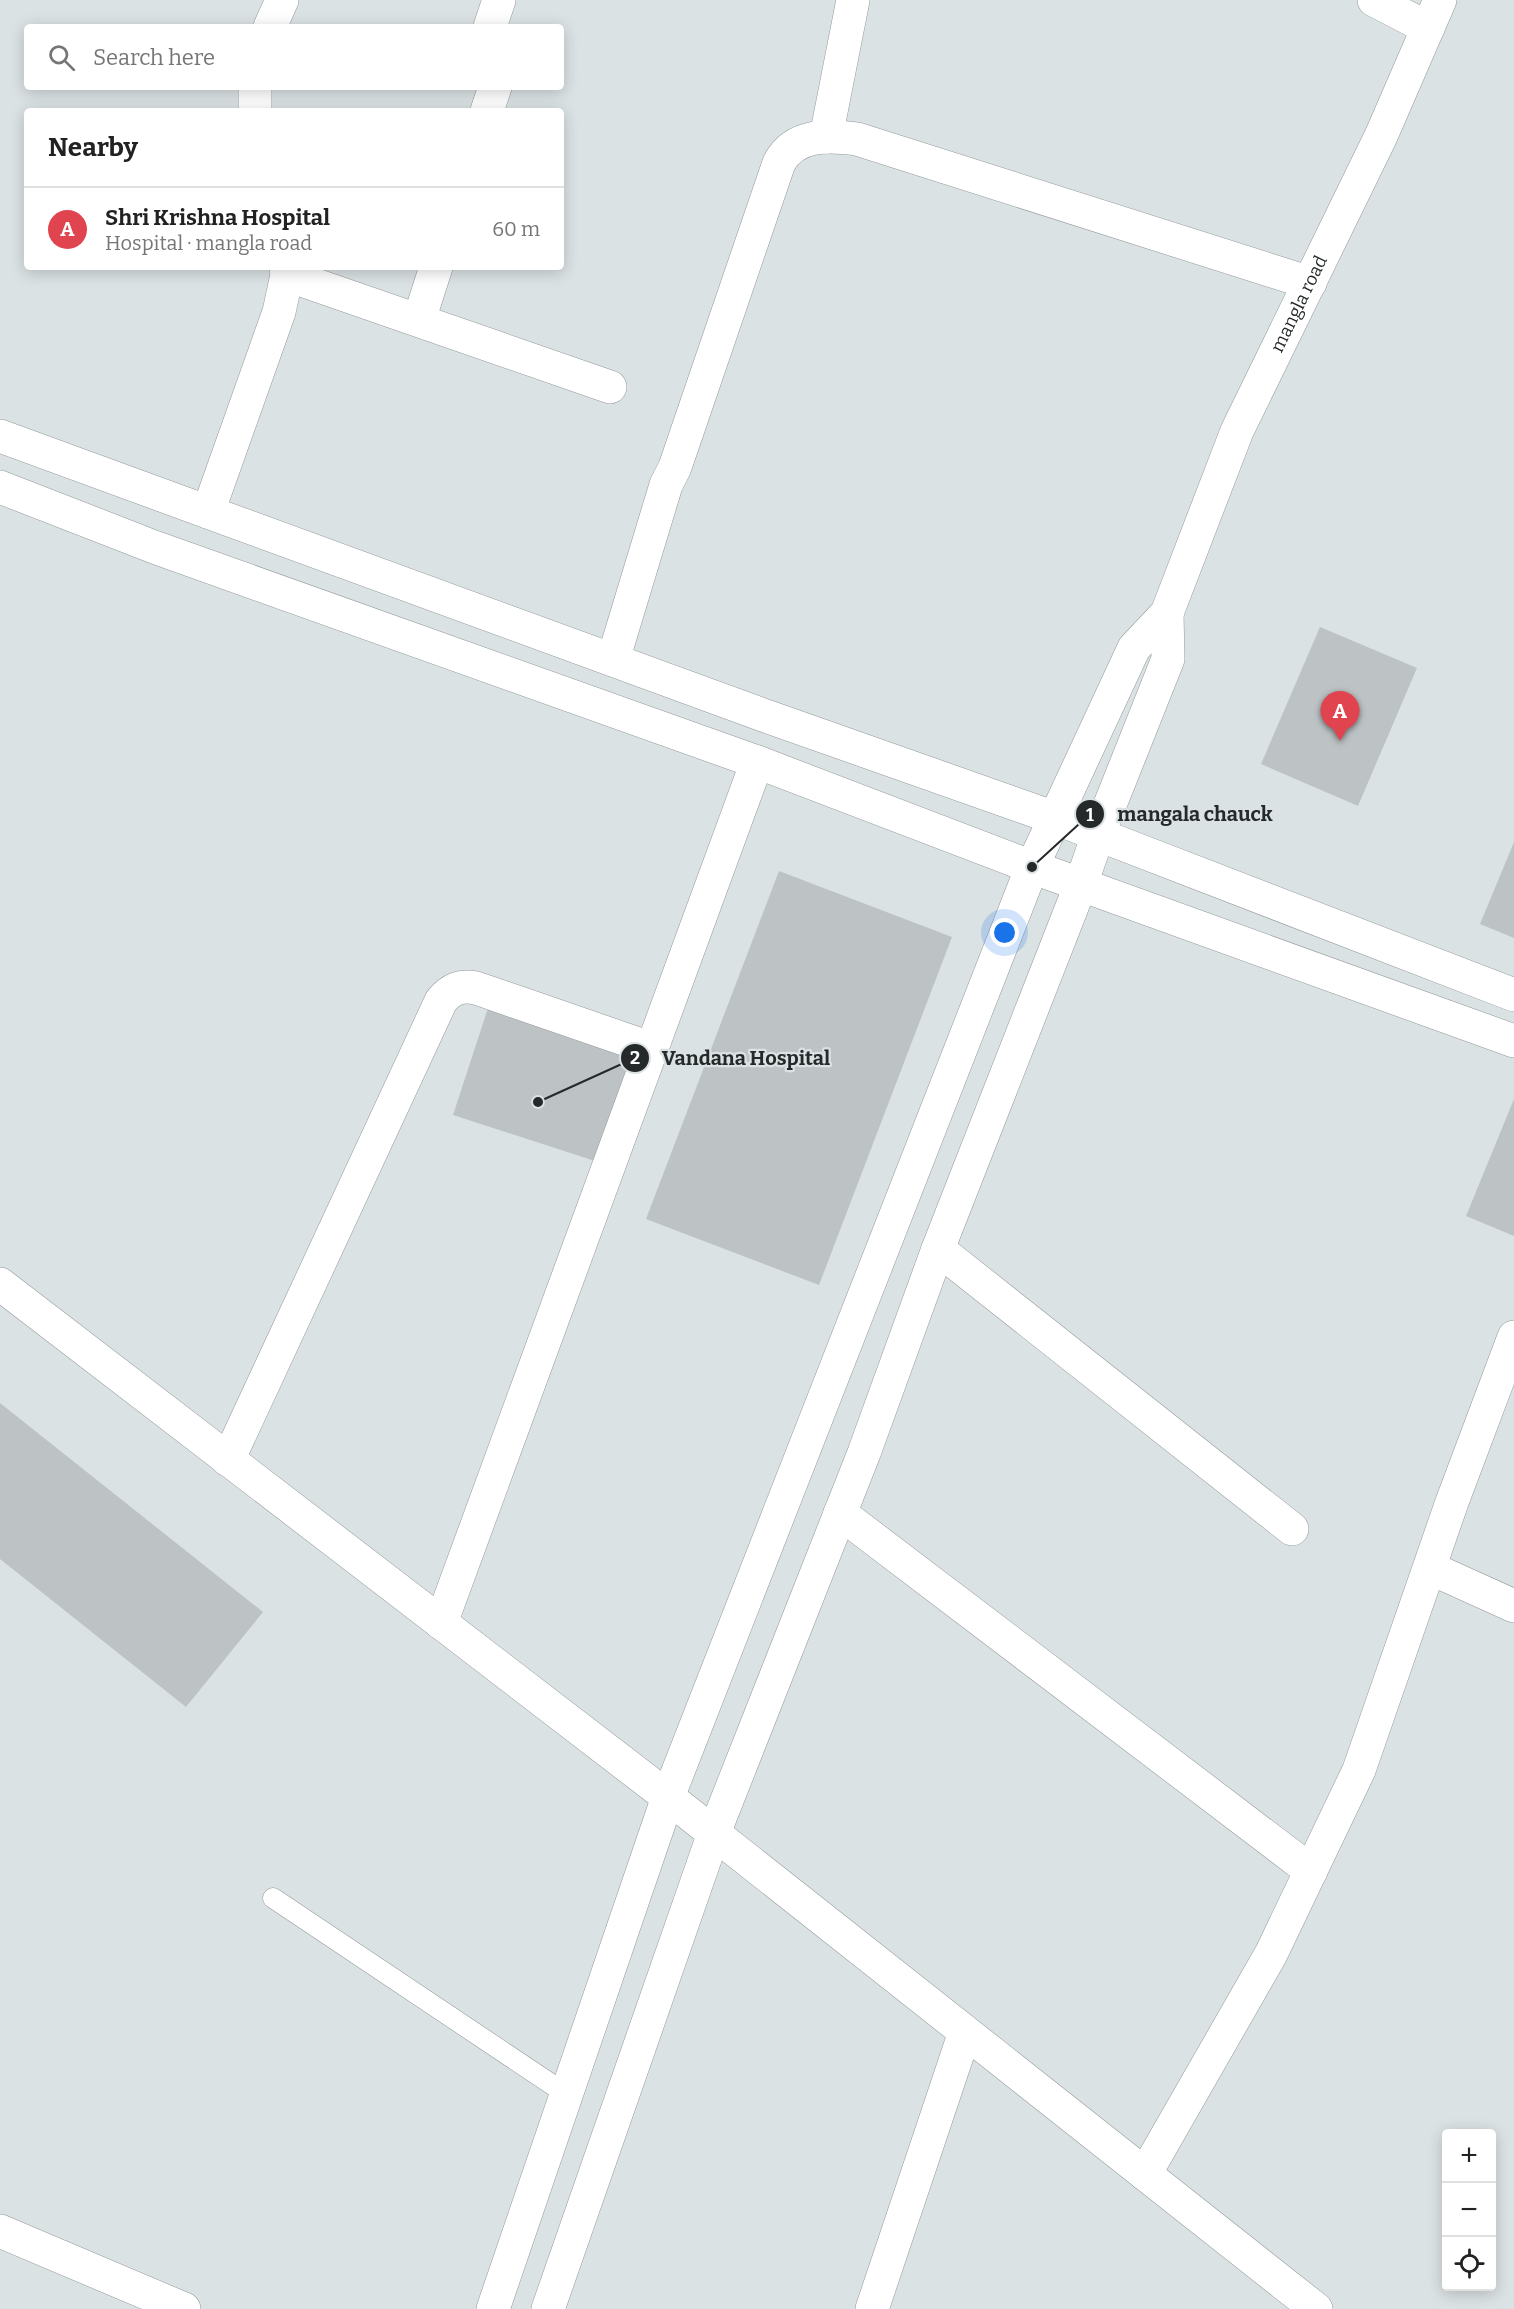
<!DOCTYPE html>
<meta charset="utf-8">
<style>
:root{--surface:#fff;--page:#f6f6f6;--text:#222;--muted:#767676;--line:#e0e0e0;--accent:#111827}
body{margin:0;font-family:Bitter,serif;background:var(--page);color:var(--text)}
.controls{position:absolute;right:18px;bottom:18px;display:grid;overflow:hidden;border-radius:6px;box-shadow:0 3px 15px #0003}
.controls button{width:54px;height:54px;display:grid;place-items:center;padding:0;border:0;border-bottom:2px solid var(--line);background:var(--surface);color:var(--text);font:30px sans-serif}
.you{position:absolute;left:1005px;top:933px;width:21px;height:21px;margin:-15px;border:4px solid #fff;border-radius:50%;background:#1a73e8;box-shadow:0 0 0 9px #1a73e833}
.badge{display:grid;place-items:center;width:39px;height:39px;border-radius:50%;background:var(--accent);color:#fff;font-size:20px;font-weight:700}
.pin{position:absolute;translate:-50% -50px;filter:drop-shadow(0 2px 3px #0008)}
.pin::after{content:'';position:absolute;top:32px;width:21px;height:18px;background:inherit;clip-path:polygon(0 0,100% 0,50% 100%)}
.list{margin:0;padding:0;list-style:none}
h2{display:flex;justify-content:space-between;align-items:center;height:78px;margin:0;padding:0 24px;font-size:26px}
h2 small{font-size:20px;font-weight:400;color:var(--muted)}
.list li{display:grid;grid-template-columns:39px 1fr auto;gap:18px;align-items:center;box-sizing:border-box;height:84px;padding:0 24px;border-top:2px solid var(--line)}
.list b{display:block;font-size:22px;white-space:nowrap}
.list p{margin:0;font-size:20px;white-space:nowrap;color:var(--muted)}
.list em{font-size:20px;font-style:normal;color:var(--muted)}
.icon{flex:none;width:33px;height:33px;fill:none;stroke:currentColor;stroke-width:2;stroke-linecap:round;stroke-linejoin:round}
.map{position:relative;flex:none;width:1514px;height:2309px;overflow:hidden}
.search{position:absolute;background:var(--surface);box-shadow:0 3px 15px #0003;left:24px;top:24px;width:540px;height:66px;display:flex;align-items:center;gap:15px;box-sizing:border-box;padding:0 21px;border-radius:6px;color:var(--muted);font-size:22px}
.panel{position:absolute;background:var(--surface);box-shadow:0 3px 15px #0003;left:24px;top:108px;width:540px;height:162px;border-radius:6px}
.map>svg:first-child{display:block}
</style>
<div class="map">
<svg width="1514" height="2309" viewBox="0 0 1514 2309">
<rect width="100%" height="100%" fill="#dbe2e4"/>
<g fill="#bdc3c5">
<polygon points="1320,627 1417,668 1358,806 1261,764"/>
<polygon points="1514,842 1514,938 1480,924"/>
<polygon points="779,871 952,937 819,1285 646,1219"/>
<polygon points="488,1008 632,1055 598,1162 453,1115"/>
<polygon points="1514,1099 1514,1236 1466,1216"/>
<polygon points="0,1403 263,1612 186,1707 0,1559"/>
</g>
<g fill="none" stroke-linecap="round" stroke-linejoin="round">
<g stroke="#93999b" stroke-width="21">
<polyline id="service" points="273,1898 566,2094"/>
</g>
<g stroke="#93999b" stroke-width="34">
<g id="minor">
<polyline points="1374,0 1428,28"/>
<polyline points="270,27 282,0"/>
<polyline points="490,27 499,0"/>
<polyline points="255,87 255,111"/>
<polyline points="487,111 495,87"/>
<polyline points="826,137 853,0"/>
<polyline points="287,275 610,387"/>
<polyline points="419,320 436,267"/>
<polyline points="208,512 279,312 287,275 286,267"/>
<path d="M 613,660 L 666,485 L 675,467 L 779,163 C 794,134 827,135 857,139 L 1310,283"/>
<path id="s1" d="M 1055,818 L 1134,648 L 1167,613 L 1237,431 L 1381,136 L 1440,0"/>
<polyline points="1098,835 1168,659 1167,613"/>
<polyline points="938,1249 1292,1529"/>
<path d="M 228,1460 L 441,1001 C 451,989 460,985 476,988 L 650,1048"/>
<polyline points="840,1513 1311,1871"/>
<polyline points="1430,1568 1514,1606"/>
<polyline points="441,1623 757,762"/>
<polyline points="1145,2174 1271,1954 1359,1770 1452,1502 1514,1337"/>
<polyline points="0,2231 184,2309"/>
<polyline points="872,2309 965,2032"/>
</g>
</g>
<g stroke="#93999b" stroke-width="34">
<polyline id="tertiary" points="0,1284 668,1797 1316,2309"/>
</g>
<g stroke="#93999b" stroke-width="34">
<g id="secondary">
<polyline points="493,2309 668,1797 1032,867 1055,818"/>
<polyline points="548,2309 714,1833 864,1453 938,1249 1081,884 1098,835"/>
</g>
</g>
<g stroke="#93999b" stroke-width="34">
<g id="trunk">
<polyline points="0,436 763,715 1055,818 1514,995"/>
<polyline points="0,487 154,547 757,762 1032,867 1514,1041"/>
</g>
</g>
<use href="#service" stroke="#fff" stroke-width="20"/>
<use href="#minor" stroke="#fff" stroke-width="33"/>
<use href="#tertiary" stroke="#fff" stroke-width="33"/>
<use href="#secondary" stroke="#fff" stroke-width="33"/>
<use href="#trunk" stroke="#fff" stroke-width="33"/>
</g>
<g text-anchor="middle" stroke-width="4.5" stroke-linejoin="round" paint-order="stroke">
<g font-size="18" fill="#262929" stroke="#dbe2e4">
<text dy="6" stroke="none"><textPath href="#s1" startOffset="572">mangla road</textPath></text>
</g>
</g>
<path fill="none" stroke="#262929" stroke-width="2" d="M1032 867L1090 814M538 1102L635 1058"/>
<g fill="#262929" stroke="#dbe2e4" stroke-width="2">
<circle cx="1032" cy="867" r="6"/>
<circle cx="538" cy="1102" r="6"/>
<circle cx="1090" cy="814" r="15"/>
<circle cx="635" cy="1058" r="15"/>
</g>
<g font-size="18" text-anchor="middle" font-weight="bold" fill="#fff">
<text x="1090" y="821">1</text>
<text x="635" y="1064">2</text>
</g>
<g font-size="20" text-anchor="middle" font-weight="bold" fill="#262929" stroke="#dbe2e4" stroke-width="4.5" stroke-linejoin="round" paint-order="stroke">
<text x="1195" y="821">mangala chauck</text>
<text x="746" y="1065">Vandana Hospital</text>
</g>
</svg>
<div class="controls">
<button>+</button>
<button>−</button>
<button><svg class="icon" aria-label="locate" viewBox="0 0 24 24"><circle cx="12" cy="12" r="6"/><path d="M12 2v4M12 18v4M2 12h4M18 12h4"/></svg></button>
</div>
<div class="you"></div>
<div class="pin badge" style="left:1340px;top:741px;background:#e0444e">A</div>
<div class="search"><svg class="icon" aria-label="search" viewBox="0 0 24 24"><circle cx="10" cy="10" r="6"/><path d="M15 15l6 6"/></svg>Search here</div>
<section class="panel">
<h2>Nearby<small></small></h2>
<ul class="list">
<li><span class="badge" style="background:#e0444e">A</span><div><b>Shri Krishna Hospital</b><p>Hospital · mangla road</p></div><em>60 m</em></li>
</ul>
</section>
</div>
